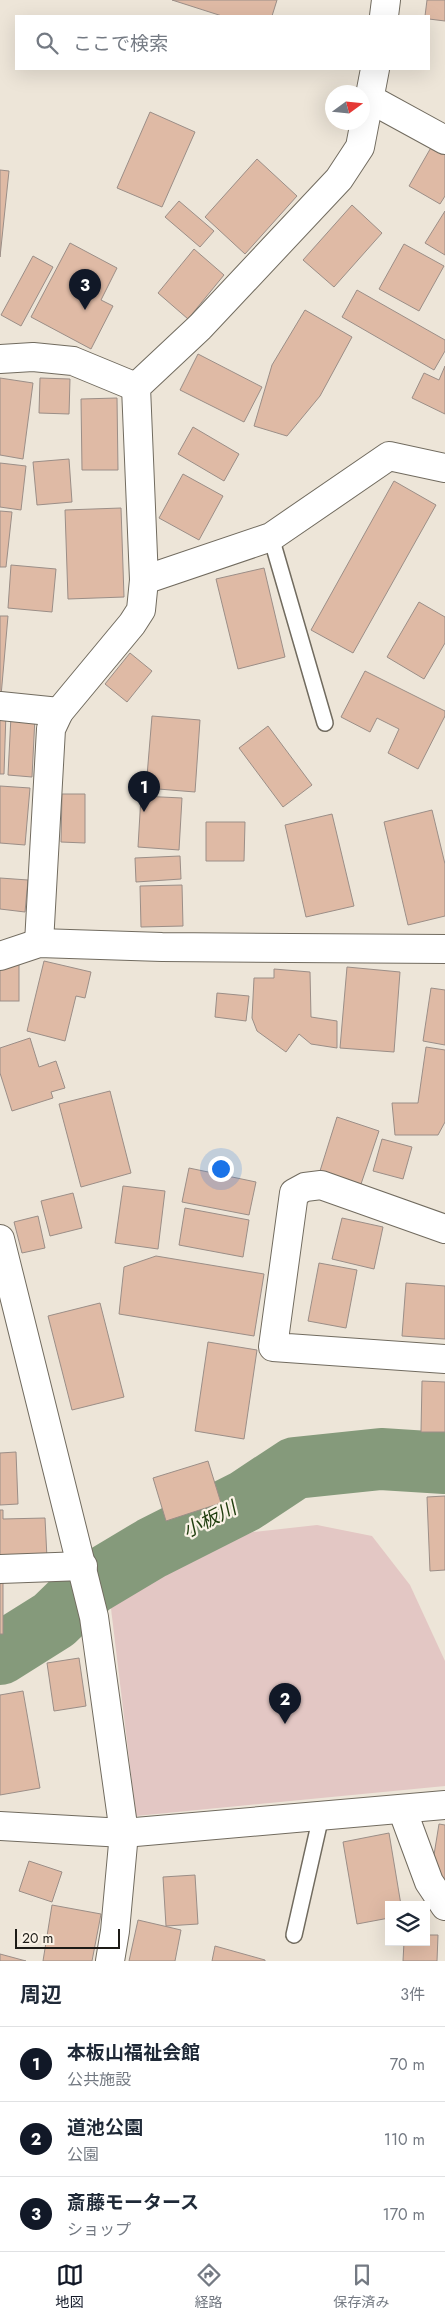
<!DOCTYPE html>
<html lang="ja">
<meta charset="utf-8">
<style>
:root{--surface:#fff;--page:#f2f2f3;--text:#1f2937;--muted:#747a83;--line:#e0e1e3;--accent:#111827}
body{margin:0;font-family:Jost,"Noto Sans JP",sans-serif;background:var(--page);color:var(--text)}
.controls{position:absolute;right:15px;bottom:15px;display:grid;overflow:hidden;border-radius:0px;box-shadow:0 5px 20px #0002}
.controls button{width:45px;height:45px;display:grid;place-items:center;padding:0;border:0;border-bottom:1px solid var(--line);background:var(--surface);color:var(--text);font:25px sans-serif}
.compass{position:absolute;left:325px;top:85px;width:45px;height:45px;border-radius:50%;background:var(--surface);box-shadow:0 5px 20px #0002;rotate:75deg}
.scale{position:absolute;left:15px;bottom:12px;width:105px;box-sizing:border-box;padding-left:5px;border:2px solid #1d1b16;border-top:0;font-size:14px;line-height:18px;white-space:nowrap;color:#1d1b16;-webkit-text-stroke:4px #faf2e6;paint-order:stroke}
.you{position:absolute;left:220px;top:1168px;width:18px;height:18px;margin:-12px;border:4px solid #fff;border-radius:50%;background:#1a73e8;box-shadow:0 0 0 8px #1a73e833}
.badge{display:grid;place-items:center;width:32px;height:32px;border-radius:50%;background:var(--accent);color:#fff;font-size:16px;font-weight:700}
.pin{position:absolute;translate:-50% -41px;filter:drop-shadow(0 1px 2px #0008)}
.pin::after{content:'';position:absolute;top:26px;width:18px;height:15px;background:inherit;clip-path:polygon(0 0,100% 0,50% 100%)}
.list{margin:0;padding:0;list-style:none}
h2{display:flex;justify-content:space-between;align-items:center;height:65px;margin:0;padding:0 20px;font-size:21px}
h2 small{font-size:16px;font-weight:400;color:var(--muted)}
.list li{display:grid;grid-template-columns:32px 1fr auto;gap:15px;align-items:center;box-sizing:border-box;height:75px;padding:0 20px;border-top:1px solid var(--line)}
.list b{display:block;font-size:19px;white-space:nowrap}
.list p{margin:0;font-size:16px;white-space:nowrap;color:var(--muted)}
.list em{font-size:16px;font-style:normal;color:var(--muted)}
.icon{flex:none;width:28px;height:28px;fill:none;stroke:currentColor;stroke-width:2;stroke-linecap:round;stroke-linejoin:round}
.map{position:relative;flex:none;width:445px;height:1961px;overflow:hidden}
.search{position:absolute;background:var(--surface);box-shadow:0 5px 20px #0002;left:15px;right:15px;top:15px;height:55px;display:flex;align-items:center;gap:12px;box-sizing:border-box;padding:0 18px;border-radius:0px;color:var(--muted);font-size:19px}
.sheet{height:290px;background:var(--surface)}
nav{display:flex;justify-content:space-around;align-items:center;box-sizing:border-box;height:70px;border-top:1px solid var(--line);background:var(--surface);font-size:14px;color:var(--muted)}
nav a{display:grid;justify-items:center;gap:2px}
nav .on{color:var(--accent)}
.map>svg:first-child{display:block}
</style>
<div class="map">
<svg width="445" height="1961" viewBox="0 0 445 1961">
<rect width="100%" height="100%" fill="#ede5d8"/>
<polygon fill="#e3c7c4" points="317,1525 372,1536 410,1585 445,1661 445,1786 136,1816 109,1592 186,1558 253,1532"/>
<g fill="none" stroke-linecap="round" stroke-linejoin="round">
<polyline stroke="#859a7b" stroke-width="62" points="0,1654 54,1620 90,1585 152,1548 245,1501 295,1468 381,1459 445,1463"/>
</g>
<g fill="#dfbaa5" stroke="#9b8e87">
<polygon points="172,0 277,0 272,16 222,16"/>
<polygon points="427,0 445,0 445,21 429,19 429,16 425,16"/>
<polygon points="150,112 195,132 162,207 117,188"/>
<polygon points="433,144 445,150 445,196 440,204 409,186"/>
<polygon points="257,159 297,196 245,254 205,217"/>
<polygon points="0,170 9,171 0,257"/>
<polygon points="179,201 214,231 200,247 165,217"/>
<polygon points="352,205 382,233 334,287 303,260"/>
<polygon points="445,211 445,255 425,243"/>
<polygon points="70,243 117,268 101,300 113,306 91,349 31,317"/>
<polygon points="404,244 444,266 419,311 379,289"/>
<polygon points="194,249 224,275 188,319 158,293"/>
<polygon points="33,256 53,267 21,326 1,315"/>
<polygon points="357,290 445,340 445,351 434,370 342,317"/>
<polygon points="305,310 352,337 320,396 287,436 254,426 272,365"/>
<polygon points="198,354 262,387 244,422 180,390"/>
<polygon points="445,366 445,414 412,398 424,373 439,380"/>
<polygon points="0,378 33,383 23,459 0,455"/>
<polygon points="40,378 70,379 69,414 39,413"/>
<polygon points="117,398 118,470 82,470 81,399"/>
<polygon points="193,427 239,454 224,481 178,454"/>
<polygon points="69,459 72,502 37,505 33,462"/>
<polygon points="0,463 26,466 21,510 0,507"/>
<polygon points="183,474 223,496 199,540 159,518"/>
<polygon points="394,481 436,505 353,653 311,630"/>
<polygon points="121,508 124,597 68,599 65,510"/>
<polygon points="0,511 12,512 6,567 0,567"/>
<polygon points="11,565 56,569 52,612 8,608"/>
<polygon points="264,568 285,657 238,669 216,579"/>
<polygon points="419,602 445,617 445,643 424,679 387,657"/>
<polygon points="0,616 8,616 1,696 0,696"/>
<polygon points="130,653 152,671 127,702 105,684"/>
<polygon points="365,671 445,711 445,716 418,769 388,753 399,729 377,718 370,732 341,717"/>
<polygon points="0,712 6,712 4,774 0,774"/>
<polygon points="11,716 35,717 32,777 8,775"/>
<polygon points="152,716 200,720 195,792 146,788"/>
<polygon points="268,726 312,785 283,807 239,748"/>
<polygon points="0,786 30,788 25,845 0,843"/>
<polygon points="62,794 85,794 85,843 61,842"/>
<polygon points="141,796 182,798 179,850 138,847"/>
<polygon points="432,810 445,864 445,916 408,925 384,822"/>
<polygon points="332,814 354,906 306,917 285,825"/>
<polygon points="206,822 245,822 244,861 206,861"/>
<polygon points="180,856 181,879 136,882 135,858"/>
<polygon points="0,878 28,880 25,912 0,909"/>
<polygon points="182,885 183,926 141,927 140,886"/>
<polygon points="44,961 91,972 85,998 76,996 65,1041 27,1031"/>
<rect x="0" y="963" width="19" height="38"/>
<polygon points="347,967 400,972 394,1052 340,1048"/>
<polygon points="274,969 310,972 311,1017 337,1021 337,1048 311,1044 299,1034 286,1052 257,1031 252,1018 254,978 274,978"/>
<polygon points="431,988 445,990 445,1045 423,1041"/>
<polygon points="217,993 249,996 246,1021 215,1017"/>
<polygon points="30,1038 39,1067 56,1061 65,1088 51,1092 53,1098 12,1111 0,1073 0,1048"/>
<polygon points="426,1047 445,1050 445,1122 438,1135 395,1135 392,1103 418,1103"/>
<polygon points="110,1091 131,1173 81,1187 59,1104"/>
<polygon points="337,1117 379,1131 361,1184 320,1171"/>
<polygon points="382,1139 412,1147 403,1179 373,1171"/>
<polygon points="189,1168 256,1182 249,1215 182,1202"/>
<polygon points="123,1186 165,1191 158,1249 115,1243"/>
<polygon points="73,1193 82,1228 50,1236 41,1201"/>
<polygon points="185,1208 249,1220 243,1257 179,1245"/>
<polygon points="38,1216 45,1248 22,1253 14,1222"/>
<polygon points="342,1218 383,1227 374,1269 332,1259"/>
<polygon points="156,1256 264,1274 254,1336 119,1314 124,1267"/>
<polygon points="319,1263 357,1270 346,1328 308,1321"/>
<polygon points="406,1283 445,1286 445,1339 402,1336"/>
<polygon points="100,1303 124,1397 72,1410 48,1316"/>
<polygon points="208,1342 257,1350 244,1439 195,1431"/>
<polygon points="422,1381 445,1382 445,1432 421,1432"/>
<polygon points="16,1452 18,1504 0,1505 0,1453"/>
<polygon points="208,1461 221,1503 166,1521 153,1478"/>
<polygon points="445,1496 445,1570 430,1571 427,1497"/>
<polygon points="0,1510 3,1510 3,1519 45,1518 47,1558 0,1560"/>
<rect x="0" y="1582" width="3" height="52"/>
<polygon points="79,1658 86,1706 54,1711 47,1663"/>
<polygon points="23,1691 40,1788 0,1795 0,1695"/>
<polygon points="439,1824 445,1825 445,1882 433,1861"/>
<polygon points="389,1833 401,1905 389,1905 389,1918 357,1924 343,1842"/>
<polygon points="29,1861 62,1872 52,1902 19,1891"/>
<polygon points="195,1875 198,1924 166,1926 163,1877"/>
<polygon points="52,1905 101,1914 92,1961 43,1961"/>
<polygon points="138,1920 181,1930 175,1961 129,1961"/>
<polygon points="426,1935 438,1935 437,1961 403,1961 404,1942 426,1942"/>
<polygon points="215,1946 265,1960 265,1961 212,1961"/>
<polygon points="0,1954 26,1961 0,1961"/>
</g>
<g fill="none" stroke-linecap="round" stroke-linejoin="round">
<g stroke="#716b5f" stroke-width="18">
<g id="service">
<polyline points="271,537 325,723"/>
<polyline points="294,1935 321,1816"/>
</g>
</g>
<g stroke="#716b5f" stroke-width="30">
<g id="minor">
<polyline points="384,16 386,0"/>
<polyline points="370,99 445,140"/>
<polyline points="0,359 33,357 73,361 136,387"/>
<polyline points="144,580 271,537 389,456 445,468"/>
<polyline points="0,706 59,712"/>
<polyline points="39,943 51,729 59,712 132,624 141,610 144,580 136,387 200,327 339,179 360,147 375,69"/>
<polyline points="0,956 39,943 162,947 445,949"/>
<polyline points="445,1229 321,1185 305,1187 294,1193 273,1347 445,1359"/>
<polyline points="0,1239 94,1617 124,1833 115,1931 110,1961"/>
<polyline points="0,1569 83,1566"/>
<polyline points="402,1809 429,1882 445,1906"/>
</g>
</g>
<g stroke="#716b5f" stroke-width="30">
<polyline id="tertiary" points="0,1826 124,1833 445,1805"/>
</g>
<use href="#service" stroke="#fff" stroke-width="15"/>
<use href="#minor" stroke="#fff" stroke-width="28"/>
<use href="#tertiary" stroke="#fff" stroke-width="28"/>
</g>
<g text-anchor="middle" stroke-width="4.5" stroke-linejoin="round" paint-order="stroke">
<g font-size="19" font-style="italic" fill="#1f3d0d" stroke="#faf2e6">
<text transform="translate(209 1519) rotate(-27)" y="7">小板川</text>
</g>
</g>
</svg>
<div class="controls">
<button><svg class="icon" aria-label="layers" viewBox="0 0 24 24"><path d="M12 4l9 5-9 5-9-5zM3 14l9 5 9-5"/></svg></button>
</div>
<svg class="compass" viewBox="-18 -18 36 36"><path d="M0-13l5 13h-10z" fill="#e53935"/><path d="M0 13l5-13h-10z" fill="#747a83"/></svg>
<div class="scale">20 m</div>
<div class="you"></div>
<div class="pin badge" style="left:144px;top:812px">1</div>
<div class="pin badge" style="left:285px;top:1724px">2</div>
<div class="pin badge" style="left:85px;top:310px">3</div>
<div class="search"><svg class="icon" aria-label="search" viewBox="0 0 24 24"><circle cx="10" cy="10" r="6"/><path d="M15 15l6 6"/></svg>ここで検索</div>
</div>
<section class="sheet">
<h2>周辺<small>3件</small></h2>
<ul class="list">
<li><span class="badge">1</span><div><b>本板山福祉会館</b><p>公共施設</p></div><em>70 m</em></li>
<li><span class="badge">2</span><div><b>道池公園</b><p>公園</p></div><em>110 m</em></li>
<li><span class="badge">3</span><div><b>斎藤モータース</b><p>ショップ</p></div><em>170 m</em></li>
</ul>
</section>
<nav>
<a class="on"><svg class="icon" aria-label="map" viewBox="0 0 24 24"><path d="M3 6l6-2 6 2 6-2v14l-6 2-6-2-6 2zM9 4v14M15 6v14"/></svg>地図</a>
<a><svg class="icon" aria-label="directions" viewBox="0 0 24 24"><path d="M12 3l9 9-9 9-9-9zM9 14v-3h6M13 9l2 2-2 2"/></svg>経路</a>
<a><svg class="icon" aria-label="saved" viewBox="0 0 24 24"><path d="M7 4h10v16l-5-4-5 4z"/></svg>保存済み</a>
</nav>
